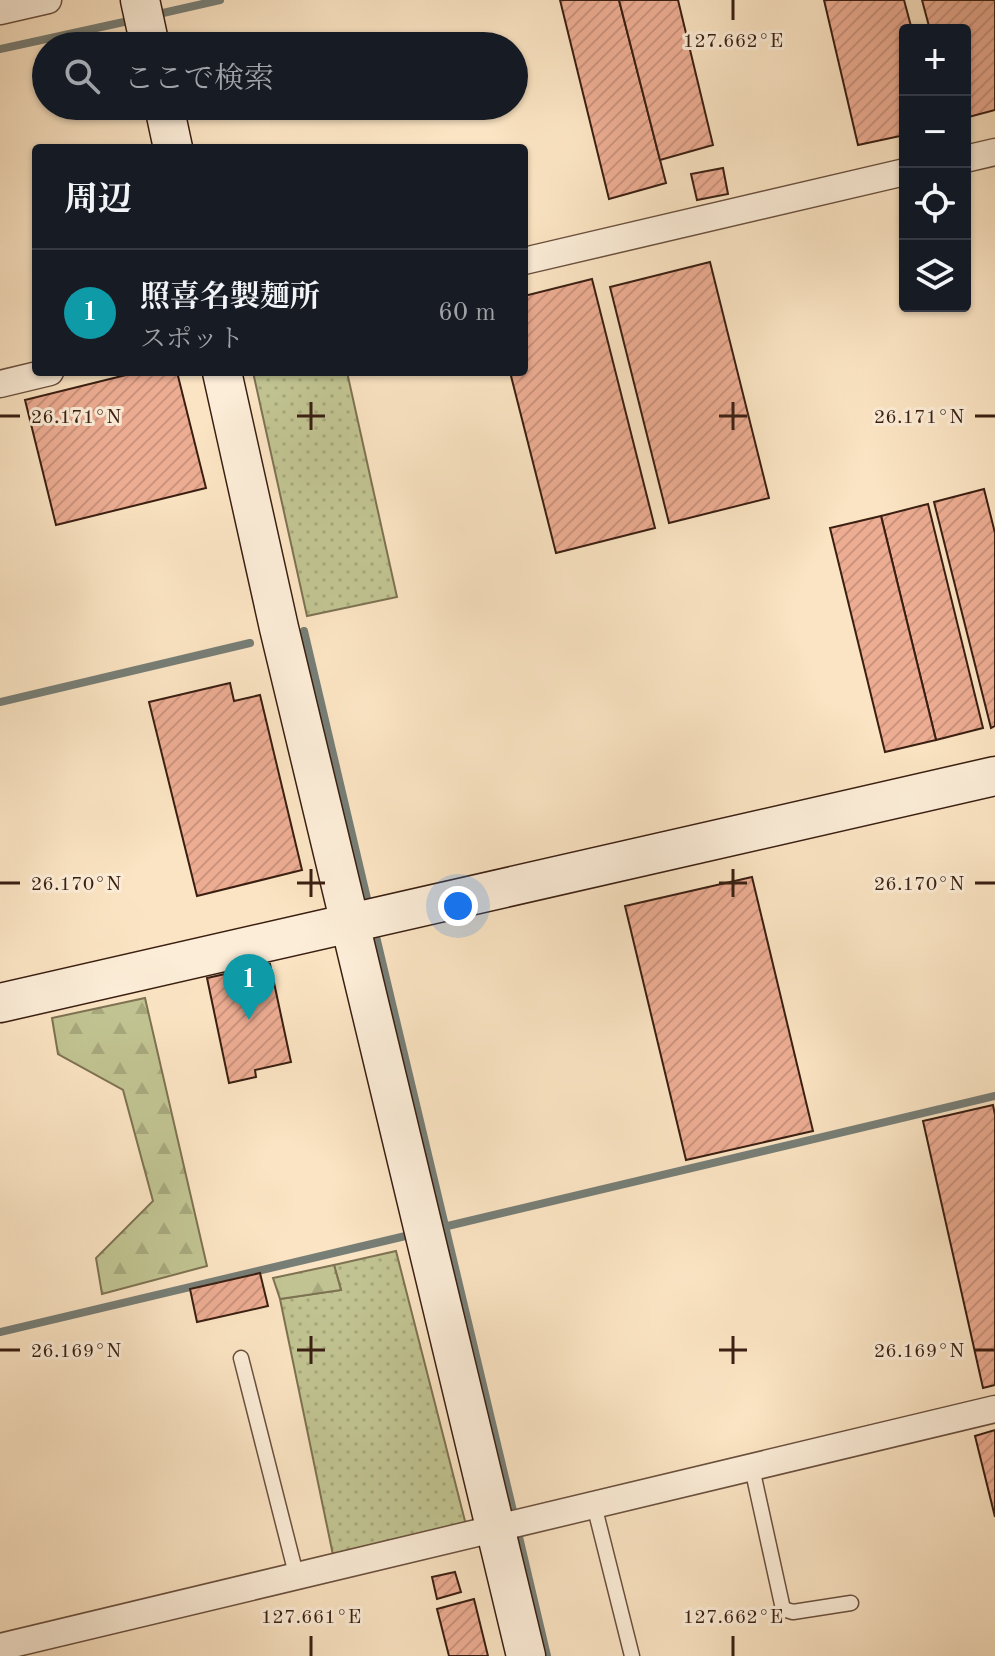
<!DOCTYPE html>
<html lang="ja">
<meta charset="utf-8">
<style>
:root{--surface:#171b24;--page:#242831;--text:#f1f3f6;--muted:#9ea1a6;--line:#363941;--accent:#0b8043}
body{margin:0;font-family:"Old Standard TT","Noto Serif JP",serif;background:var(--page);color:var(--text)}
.controls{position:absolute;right:24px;top:24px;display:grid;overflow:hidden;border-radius:8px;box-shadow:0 2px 6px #0004}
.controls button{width:72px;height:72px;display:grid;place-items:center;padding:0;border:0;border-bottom:2px solid var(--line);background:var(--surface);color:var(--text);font:40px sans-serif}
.you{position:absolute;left:458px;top:906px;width:28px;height:28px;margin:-20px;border:6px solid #fff;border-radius:50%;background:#1a73e8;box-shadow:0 0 0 12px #1a73e833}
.badge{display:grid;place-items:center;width:52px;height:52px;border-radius:50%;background:var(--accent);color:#fff;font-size:26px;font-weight:700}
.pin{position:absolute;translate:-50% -66px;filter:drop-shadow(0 2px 4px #0008)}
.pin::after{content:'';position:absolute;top:42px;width:28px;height:24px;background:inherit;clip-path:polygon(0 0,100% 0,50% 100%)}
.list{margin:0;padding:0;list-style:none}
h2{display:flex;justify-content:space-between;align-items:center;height:104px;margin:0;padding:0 32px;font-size:34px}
h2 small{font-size:26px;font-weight:400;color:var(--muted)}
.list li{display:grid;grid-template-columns:52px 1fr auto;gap:24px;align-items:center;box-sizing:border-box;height:128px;padding:0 32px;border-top:2px solid var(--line)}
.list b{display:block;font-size:30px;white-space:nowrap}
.list p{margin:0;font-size:26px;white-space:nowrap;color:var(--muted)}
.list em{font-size:26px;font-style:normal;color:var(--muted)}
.icon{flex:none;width:44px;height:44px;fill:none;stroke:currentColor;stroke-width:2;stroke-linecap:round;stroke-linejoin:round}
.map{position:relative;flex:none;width:995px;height:1656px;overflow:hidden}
.search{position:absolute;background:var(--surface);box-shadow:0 2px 6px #0004;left:32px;top:32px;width:496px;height:88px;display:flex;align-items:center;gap:20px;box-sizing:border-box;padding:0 28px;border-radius:44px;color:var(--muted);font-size:30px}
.panel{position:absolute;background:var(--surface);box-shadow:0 2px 6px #0004;left:32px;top:144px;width:496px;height:232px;border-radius:8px}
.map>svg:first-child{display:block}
</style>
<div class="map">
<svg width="995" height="1656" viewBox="0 0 995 1656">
<defs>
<pattern id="grass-dots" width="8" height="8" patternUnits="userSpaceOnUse" patternTransform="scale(2)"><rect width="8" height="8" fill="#c1c492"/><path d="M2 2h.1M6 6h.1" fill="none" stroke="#a7a87d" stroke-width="1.8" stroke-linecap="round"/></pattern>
<pattern id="forest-firs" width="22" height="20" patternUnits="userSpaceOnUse" patternTransform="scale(2)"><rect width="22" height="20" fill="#c1c492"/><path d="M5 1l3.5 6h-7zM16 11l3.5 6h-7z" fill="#a7a87d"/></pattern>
<pattern id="building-hatch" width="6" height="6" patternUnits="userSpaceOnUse" patternTransform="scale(2)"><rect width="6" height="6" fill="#edad93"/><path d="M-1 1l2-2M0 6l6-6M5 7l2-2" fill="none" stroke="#cc947e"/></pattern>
</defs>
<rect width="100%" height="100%" fill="#fbe4c3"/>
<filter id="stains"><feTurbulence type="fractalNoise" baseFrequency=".0025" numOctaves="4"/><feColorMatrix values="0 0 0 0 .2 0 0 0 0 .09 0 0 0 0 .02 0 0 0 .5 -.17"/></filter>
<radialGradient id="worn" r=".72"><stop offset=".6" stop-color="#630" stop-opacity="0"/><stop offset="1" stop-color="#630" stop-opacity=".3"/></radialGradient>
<g fill="url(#grass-dots)" stroke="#7e7252" stroke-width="2">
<polygon points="253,372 347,372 397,597 307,616"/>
<polygon points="396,1251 466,1525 333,1555 280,1299 341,1290 334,1265"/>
</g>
<g fill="url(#forest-firs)" stroke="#7e7252" stroke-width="2">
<polygon points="145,998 207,1266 102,1294 96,1258 153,1201 123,1090 58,1054 52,1018"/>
<polygon points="334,1265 341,1290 280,1299 273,1278"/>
</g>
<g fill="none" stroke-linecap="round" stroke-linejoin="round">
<g stroke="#777e76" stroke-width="8">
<polyline points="154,15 220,0"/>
<polyline points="0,49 133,20"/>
<polyline points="304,631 369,907"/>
<polyline points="0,702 250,643"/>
<polyline points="374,928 513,1511"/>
<polyline points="435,1229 995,1096"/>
<polyline points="0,1332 414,1234"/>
<polyline points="519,1537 547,1656"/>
</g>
</g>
<g fill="url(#building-hatch)" stroke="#3a1f12" stroke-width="2">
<polygon points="560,0 619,0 666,183 609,199"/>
<polygon points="619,0 678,0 713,145 660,160"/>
<polygon points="824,0 904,0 912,30 905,30 905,135 858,145"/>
<polygon points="922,0 995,0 995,110 965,118 965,30 930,30"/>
<polygon points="723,168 728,194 697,200 691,174"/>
<polygon points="710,262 769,498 669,523 610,287"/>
<polygon points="592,279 655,528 556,553 510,372 524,372 524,296"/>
<polygon points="138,372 177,372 206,488 56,525 25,400"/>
<polygon points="984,489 995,533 995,726 991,728 934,502"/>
<polygon points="928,504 983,728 936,740 881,516"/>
<polygon points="881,516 936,740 885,752 830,528"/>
<polygon points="230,683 234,701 260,695 302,870 197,896 149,702"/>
<polygon points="752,877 813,1131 686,1160 625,906"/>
<polygon points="270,964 291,1062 255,1070 256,1077 229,1083 207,978"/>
<polygon points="993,1105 995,1115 995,1385 983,1388 923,1121"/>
<polygon points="260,1273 268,1306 197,1322 190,1289"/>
<polygon points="995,1430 995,1517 975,1436"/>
<polygon points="455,1572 461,1592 437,1599 432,1577"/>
<polygon points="474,1599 488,1656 449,1656 437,1609"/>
</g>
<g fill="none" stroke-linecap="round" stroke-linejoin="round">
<g stroke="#6a503e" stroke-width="17">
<g id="lane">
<polyline points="241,1358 297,1578"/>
<polyline points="752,1468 783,1609 793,1612 851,1603"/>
<polyline points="594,1505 632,1656"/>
</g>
</g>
<g stroke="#6a503e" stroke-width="29">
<g id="street">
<polyline points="0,11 48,0"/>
<polyline points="965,159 995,152"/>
<polyline points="524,261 905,172"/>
<polyline points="0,384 50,372"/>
<polyline points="0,1647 995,1409"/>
</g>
</g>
<g stroke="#3a1f12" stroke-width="41">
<g id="secondary">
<polyline points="140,0 150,46"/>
<polyline points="164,106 173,148"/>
<polyline points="222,372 279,628 526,1656"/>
<polyline points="0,1003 995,776"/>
</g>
</g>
<use href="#lane" stroke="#fcedd8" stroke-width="14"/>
<use href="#street" stroke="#fcedd8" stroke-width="26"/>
<use href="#secondary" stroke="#fcedd8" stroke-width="38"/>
</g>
<path fill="none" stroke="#3a1f12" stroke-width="3" d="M 733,0 L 733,20M 311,402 L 311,430M 733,402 L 733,430M 0,416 L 20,416M 297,416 L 325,416M 719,416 L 747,416M 975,416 L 995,416M 311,869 L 311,897M 733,869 L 733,897M 0,883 L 20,883M 297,883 L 325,883M 719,883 L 747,883M 975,883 L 995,883M 311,1336 L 311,1364M 733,1336 L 733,1364M 0,1350 L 20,1350M 297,1350 L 325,1350M 719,1350 L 747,1350M 975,1350 L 995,1350M 311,1636 L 311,1656M 733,1636 L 733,1656"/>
<g font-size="20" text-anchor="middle" fill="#3a1f12" stroke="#fcedd8" stroke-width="6" stroke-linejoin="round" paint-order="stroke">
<text x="733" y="47">127.662°E</text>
<text x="76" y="423">26.171°N</text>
<text x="919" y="423">26.171°N</text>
<text x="76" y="890">26.170°N</text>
<text x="919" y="890">26.170°N</text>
<text x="76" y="1357">26.169°N</text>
<text x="919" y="1357">26.169°N</text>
<text x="311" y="1623">127.661°E</text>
<text x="733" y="1623">127.662°E</text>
</g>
<rect width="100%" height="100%" filter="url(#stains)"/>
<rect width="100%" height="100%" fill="url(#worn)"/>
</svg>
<div class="controls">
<button>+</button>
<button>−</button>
<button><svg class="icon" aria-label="locate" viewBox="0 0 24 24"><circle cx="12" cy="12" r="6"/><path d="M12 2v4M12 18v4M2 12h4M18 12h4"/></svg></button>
<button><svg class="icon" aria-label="layers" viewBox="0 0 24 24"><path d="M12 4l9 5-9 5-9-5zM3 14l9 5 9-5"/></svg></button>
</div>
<div class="you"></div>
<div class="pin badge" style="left:249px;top:1020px;background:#0f9aa8">1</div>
<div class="search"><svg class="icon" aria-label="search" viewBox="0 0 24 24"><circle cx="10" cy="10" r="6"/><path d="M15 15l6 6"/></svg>ここで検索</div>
<section class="panel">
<h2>周辺<small></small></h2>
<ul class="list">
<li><span class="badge" style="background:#0f9aa8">1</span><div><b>照喜名製麺所</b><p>スポット</p></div><em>60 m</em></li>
</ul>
</section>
</div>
